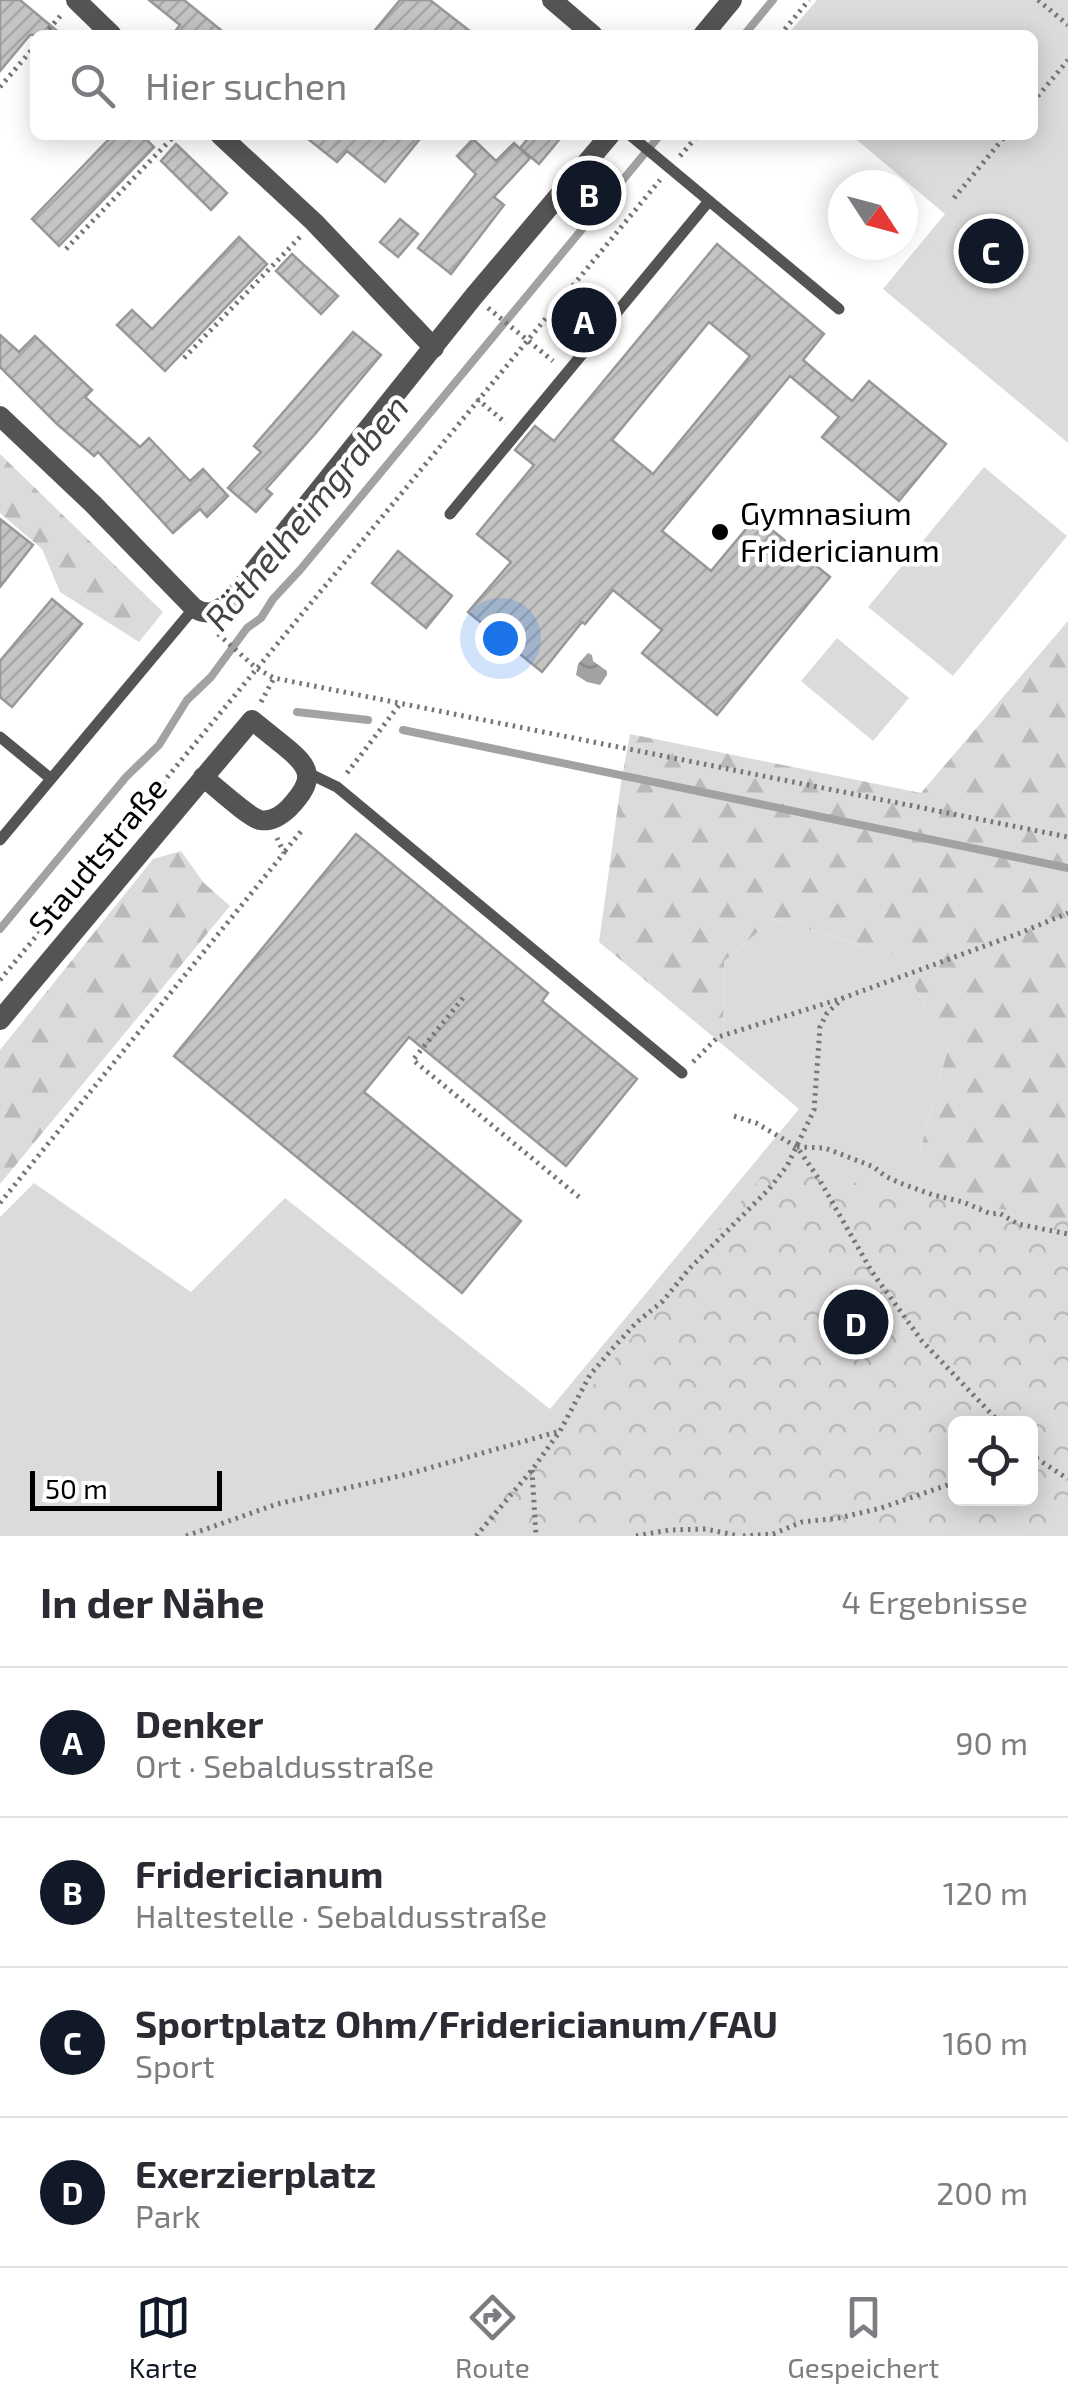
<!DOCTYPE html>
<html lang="de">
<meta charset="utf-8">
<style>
:root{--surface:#fff;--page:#f7f7f7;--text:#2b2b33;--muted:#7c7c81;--line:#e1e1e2;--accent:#111827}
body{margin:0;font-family:"Exo 2",sans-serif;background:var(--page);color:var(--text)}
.controls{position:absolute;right:30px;bottom:30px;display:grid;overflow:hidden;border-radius:15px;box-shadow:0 5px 25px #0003}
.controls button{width:90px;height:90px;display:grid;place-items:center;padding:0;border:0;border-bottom:2px solid var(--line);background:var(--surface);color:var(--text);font:50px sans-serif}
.compass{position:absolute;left:828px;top:170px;width:90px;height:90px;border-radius:50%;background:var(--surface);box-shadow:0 5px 25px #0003;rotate:126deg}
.scale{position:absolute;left:30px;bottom:25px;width:192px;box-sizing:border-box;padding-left:10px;border:5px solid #000;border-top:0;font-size:28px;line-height:35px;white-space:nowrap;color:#000;-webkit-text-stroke:8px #fff;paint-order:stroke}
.you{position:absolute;left:500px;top:638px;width:35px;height:35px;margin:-25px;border:8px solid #fff;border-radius:50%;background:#1a73e8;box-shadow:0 0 0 15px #1a73e833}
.badge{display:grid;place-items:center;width:65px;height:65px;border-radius:50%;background:var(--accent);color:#fff;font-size:32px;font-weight:700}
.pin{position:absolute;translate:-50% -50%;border:5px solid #fff;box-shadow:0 2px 10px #0006}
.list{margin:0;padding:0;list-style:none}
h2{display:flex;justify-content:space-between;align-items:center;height:130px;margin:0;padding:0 40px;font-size:42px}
h2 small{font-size:32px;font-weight:400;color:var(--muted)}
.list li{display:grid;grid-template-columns:65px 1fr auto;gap:30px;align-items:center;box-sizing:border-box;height:150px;padding:0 40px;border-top:2px solid var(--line)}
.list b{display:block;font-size:38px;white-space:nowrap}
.list p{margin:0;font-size:32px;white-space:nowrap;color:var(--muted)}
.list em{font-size:32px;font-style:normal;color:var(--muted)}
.icon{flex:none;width:55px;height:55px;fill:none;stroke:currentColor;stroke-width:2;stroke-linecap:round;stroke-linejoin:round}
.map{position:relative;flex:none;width:1068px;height:1536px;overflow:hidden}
.search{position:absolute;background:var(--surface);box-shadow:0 5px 25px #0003;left:30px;right:30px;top:30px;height:110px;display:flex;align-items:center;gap:25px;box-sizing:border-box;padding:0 35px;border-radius:15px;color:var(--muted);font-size:38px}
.sheet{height:730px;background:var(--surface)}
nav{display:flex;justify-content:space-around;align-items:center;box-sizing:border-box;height:140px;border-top:2px solid var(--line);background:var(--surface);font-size:28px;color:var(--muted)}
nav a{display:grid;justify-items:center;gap:5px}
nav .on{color:var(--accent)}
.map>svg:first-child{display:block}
</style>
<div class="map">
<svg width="1068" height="1536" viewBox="0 0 1068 1536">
<defs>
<pattern id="forest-firs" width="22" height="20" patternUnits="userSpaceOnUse" patternTransform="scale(2.5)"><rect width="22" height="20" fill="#dbdbdb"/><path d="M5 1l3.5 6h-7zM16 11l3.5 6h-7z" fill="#bababa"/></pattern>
<pattern id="park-crowns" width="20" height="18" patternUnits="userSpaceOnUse" patternTransform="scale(2.5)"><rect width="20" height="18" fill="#dbdbdb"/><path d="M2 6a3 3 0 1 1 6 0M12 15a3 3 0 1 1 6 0" fill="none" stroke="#bababa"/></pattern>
<pattern id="water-waves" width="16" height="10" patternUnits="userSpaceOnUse" patternTransform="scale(2.5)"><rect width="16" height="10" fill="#a2a2a2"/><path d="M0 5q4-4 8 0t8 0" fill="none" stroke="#8a8a8a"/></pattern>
<pattern id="building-hatch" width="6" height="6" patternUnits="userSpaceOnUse" patternTransform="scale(2.5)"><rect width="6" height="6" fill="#c4c4c4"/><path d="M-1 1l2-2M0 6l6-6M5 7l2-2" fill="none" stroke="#a7a7a7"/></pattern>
</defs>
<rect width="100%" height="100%" fill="#fff"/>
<g fill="#dbdbdb" fill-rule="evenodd">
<polygon points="817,0 1068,0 1068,443 883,289 945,214 851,135 1033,135 1033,35 787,35"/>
<polygon points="984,467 1067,536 953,676 868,607"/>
<polygon points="837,638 909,698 873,741 801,681"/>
<path d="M 773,919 L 898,956 L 948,1049 L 919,1154 L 1068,1437 L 1068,1536 L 0,1536 L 0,1217 L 34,1183 L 191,1292 L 285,1198 L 550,1409 L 799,1109 L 723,1045 L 724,961 ZM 956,1424 L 1030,1424 L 1030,1498 L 956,1498 Z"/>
</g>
<g fill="url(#forest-firs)">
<polygon points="0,454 163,612 139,642 60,592 42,549 0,513"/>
<polygon points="1068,621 1068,1437 1018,1408 919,1154 948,1049 898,956 773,919 724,961 723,1045 599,942 621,783 630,734 921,793"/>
<polygon points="181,851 203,882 230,906 0,1184 0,1050 153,859"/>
</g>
<path fill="url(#park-crowns)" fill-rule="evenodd" d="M 769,1167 L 1068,1221 L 1068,1536 L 472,1536 ZM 956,1424 L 1030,1424 L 1030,1498 L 956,1498 Z"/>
<polygon fill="url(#water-waves)" points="588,653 592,655 593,661 607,671 607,675 600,685 587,682 576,675 578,664"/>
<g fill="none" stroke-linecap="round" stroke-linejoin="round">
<g stroke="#a2a2a2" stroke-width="8">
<polyline points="744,35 773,0"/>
<polyline points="297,712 368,720"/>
<polyline points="403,730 1068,868"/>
<polyline points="0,929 126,777 159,745 187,700 211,677 247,628 261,618 273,599 300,570 660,135"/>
</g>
</g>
<g fill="url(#building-hatch)" stroke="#989898" stroke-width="2.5" fill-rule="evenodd">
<polygon points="0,0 20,0 62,35 30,35 0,71"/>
<polygon points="149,0 184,0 227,35 172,35 180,25"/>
<polygon points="400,0 430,0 475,35 371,35"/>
<polygon points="113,135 142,135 154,147 59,246 32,219"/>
<polygon points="303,135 423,135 385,182 347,151 337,162"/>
<polygon points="531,135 563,135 539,164 520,148"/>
<polygon points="473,139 496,161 514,143 530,158 494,197 504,205 451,274 418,248 476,174 457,156"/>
<polygon points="176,144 227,193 211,210 161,161"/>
<polygon points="400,219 418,234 398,257 380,242"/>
<polygon points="239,237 267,264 165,371 117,325 132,310 152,329"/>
<path d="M 717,244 L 824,334 L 803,360 L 852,401 L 869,381 L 946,444 L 899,501 L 822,437 L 839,417 L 790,376 L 662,531 L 711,571 L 756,517 L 830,577 L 717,715 L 642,653 L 662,630 L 613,590 L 585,624 L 582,622 L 542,672 L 468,612 L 511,562 L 477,534 L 534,465 L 515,450 L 535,426 L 554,441 ZM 709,322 L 750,356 L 653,474 L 612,440 Z"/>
<polygon points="292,254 338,296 321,314 276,271"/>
<polygon points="353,332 381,355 315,434 266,489 272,494 256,512 228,488 261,452 254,446"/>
<polygon points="0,335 19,352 35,336 92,390 85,397 140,447 149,438 190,481 203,469 228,496 207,517 200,509 173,533 98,452 94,456 57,424 0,367"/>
<polygon points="0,519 33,545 0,587"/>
<polygon points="398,551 452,596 426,628 372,583"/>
<polygon points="52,599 82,624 12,707 0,697 0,661"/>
<polygon points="356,834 548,993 542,1001 637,1079 566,1166 409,1037 364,1092 521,1221 462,1293 174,1056"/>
</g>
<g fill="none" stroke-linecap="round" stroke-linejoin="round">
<g stroke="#767676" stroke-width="5" stroke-dasharray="2.5 5" stroke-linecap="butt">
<polyline points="1038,0 1068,25"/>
<polyline points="44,35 62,14"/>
<polyline points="780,35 809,0"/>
<polyline points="0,87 35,46"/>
<polyline points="1033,102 1068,60"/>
<polyline points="680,156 698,135"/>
<polyline points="954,198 1006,135"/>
<polyline points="66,249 175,135"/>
<polyline points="488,308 553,361"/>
<polyline points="184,358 300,237"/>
<polyline points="477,399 506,423"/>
<polyline points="218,634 256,668 274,678 1068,837"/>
<polyline points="261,702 274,678"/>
<polyline points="347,773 400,704"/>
<polyline points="285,851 303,829"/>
<polyline points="0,980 660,180"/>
<polyline points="463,998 413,1060 579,1197"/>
<polyline points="693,1062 718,1037 843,998 1020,933 1068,913"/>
<polyline points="734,1116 756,1123 797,1147 819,1179 872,1272 922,1341 1001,1424"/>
<polyline points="797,1147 825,1148 874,1167 885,1176 900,1183 933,1195 963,1202 991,1214 999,1213 1018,1224 1068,1234"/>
<polyline points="0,1203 284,853 277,838"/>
<polyline points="1030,1454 1068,1479"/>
<polyline points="532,1470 536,1536"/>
<polyline points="186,1536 277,1504 408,1474 557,1432"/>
<polyline points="476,1536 532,1470 560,1431 590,1375 613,1348 637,1322 663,1301 689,1269 769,1189 787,1166 814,1110 820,1027 827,1013 843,998"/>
<polyline points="636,1536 669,1530 706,1529 739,1536"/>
<polyline points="743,1536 773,1534 802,1522 839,1518 881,1508 956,1482"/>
</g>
<g stroke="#545454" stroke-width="11">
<polyline points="630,135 839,309"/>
<polyline points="450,514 709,201"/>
<polyline points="0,737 50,778"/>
<polyline points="308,773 337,787 682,1073"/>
<polyline points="0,840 194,608"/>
</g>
<g stroke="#545454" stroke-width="20">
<polyline points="76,0 112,35"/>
<polyline points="552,0 593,35"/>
<polyline points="703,35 732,0"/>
<polyline points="220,135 314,222 434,348"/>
<path d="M 0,416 L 93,504 L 194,608 C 208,617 218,611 230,601 L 474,296 L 610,135"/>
<path d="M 0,1020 C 84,920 167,820 252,720 C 262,728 272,736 283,745 C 312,768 316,779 289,808 C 282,815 271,822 260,820 C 248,817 215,786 203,777"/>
</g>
</g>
<circle fill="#000" stroke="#fff" stroke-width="4" cx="720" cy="532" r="10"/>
<g text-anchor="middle" stroke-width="9" stroke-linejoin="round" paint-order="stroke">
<g font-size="32" fill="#000" stroke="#fff" text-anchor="start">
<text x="740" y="525">Gymnasium<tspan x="740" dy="37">Fridericianum</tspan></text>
</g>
<g font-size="32" fill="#000" stroke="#fff">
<text transform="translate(98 856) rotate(-50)" y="11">Staudtstraße</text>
</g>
<g font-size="35" font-style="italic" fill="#434343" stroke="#fff">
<text transform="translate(307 513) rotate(-50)" y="12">Röthelheimgraben</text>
</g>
</g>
</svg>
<div class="controls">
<button><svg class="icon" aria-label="locate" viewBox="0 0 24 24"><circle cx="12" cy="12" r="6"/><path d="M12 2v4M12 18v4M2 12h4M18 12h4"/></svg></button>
</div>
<svg class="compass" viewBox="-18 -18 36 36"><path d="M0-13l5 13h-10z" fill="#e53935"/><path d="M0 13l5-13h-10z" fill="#7c7c81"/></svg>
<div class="scale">50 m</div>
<div class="you"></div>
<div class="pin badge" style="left:584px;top:320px">A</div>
<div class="pin badge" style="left:589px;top:193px">B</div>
<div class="pin badge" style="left:991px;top:251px">C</div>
<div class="pin badge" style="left:856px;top:1322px">D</div>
<div class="search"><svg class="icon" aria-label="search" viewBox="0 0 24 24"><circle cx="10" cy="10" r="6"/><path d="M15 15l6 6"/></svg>Hier suchen</div>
</div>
<section class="sheet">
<h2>In der Nähe<small>4 Ergebnisse</small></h2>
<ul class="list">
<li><span class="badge">A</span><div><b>Denker</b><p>Ort · Sebaldusstraße</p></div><em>90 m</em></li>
<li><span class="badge">B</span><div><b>Fridericianum</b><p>Haltestelle · Sebaldusstraße</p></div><em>120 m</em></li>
<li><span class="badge">C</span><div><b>Sportplatz Ohm/Fridericianum/FAU</b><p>Sport</p></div><em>160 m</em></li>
<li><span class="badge">D</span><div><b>Exerzierplatz</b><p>Park</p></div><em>200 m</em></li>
</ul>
</section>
<nav>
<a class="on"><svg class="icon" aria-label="map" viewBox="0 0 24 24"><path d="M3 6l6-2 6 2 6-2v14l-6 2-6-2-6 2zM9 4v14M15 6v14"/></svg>Karte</a>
<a><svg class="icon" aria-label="directions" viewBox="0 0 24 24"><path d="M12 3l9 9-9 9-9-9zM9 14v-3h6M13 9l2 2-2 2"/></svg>Route</a>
<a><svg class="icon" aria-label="saved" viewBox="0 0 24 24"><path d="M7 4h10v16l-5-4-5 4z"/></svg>Gespeichert</a>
</nav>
